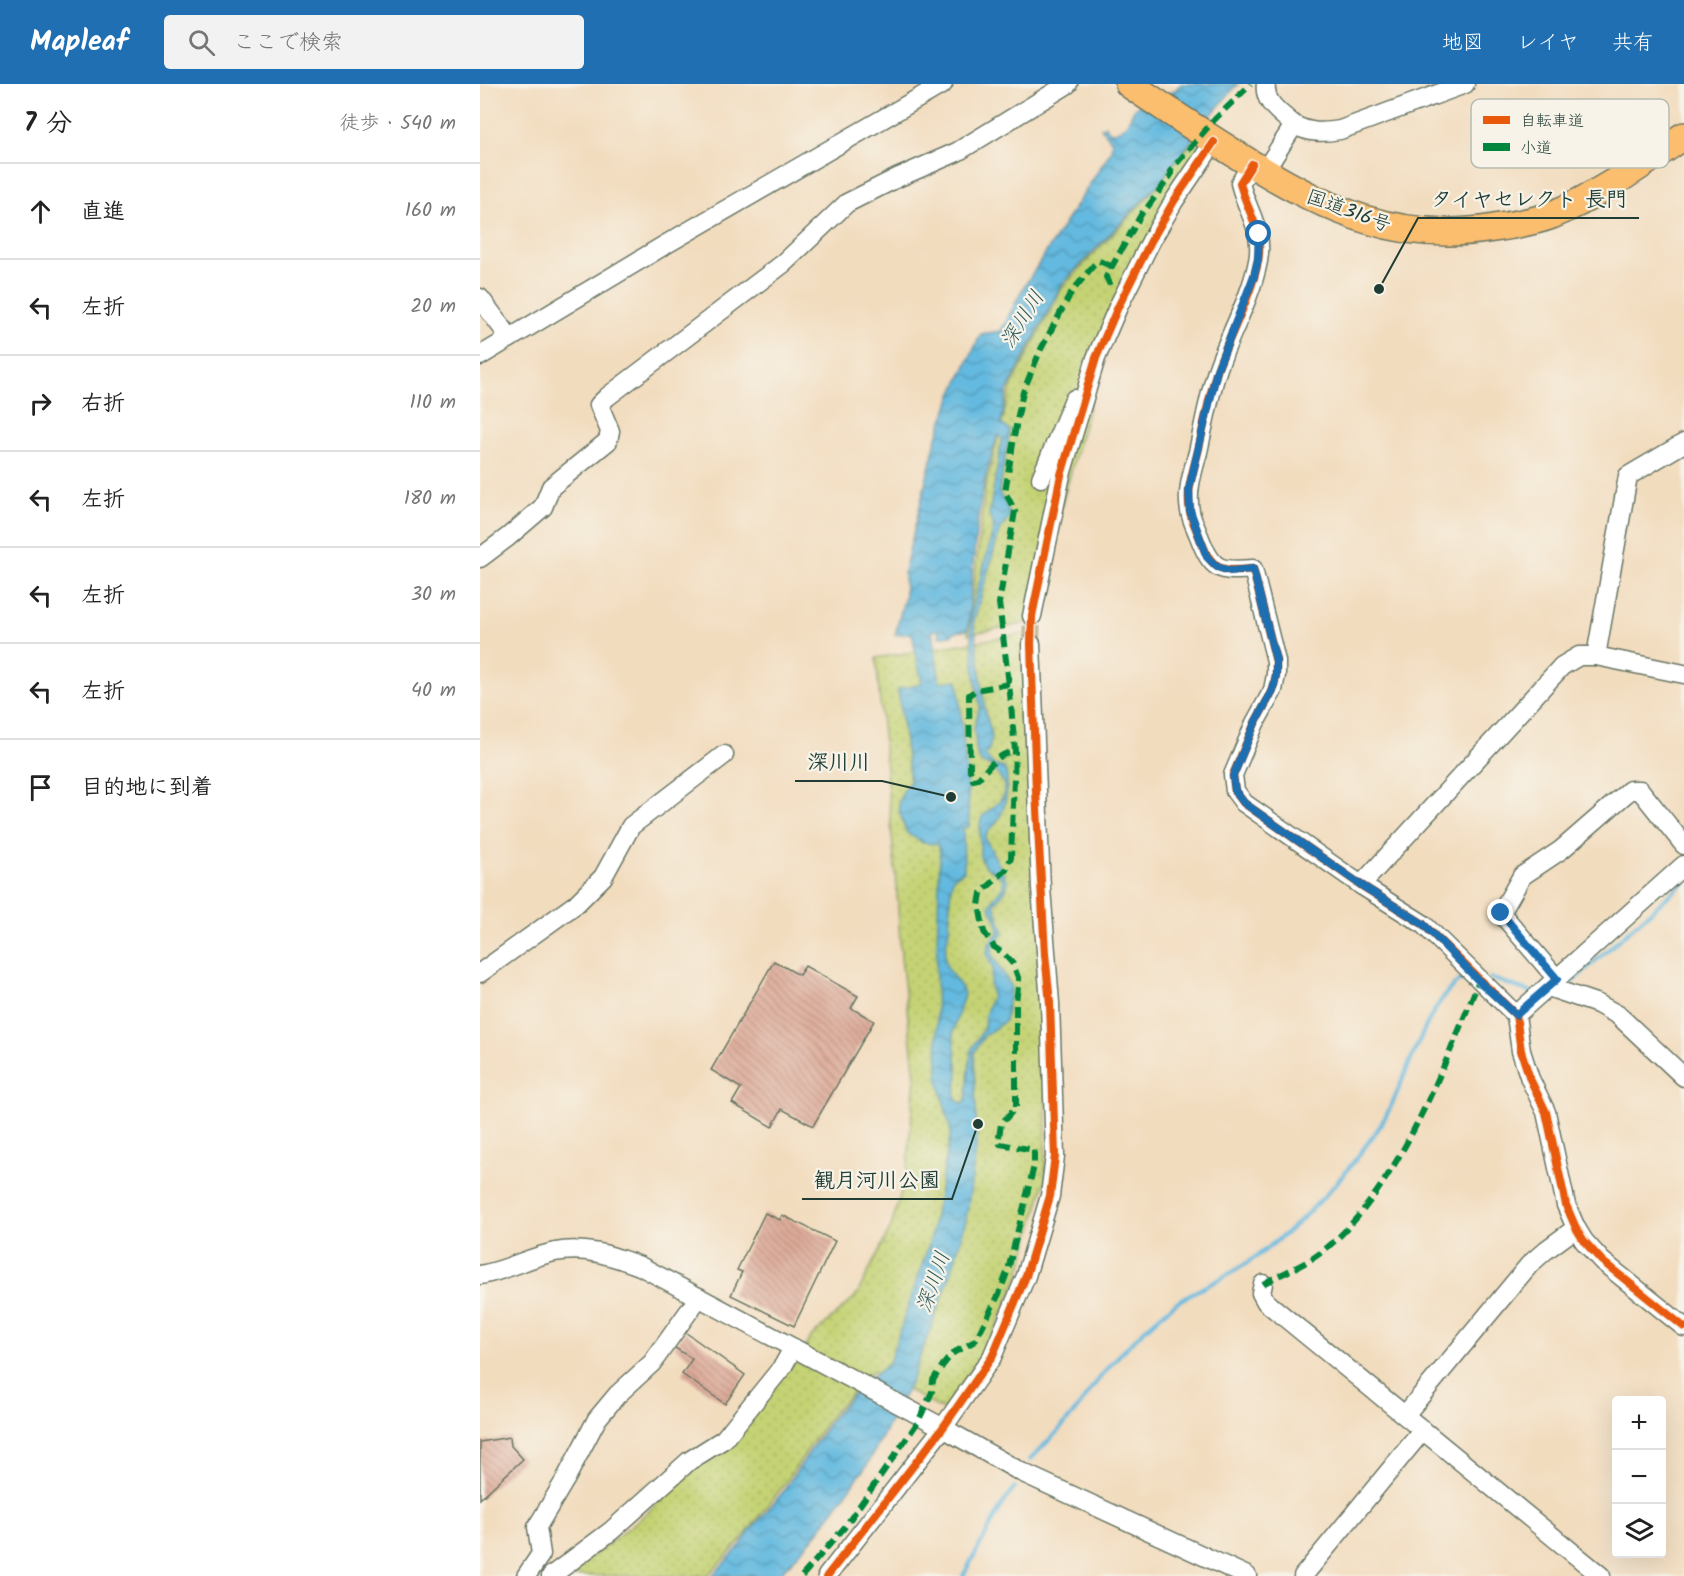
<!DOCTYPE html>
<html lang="ja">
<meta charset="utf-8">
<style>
:root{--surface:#fff;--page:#f2f2f2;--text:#222;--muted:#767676;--line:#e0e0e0;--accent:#1f6fb2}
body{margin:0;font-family:Kalam,"Klee One",sans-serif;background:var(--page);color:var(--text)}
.controls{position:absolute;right:18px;bottom:18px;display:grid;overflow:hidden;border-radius:6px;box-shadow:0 6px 24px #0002}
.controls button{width:54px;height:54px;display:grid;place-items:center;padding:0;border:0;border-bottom:2px solid var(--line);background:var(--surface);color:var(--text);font:30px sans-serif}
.stop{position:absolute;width:18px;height:18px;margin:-14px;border:4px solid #1f6fb2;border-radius:50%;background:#fff}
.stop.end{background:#1f6fb2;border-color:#fff;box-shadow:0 2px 6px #0008}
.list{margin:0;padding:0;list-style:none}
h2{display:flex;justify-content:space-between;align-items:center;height:78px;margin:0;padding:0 24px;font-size:26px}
h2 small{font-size:20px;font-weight:400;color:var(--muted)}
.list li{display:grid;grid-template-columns:39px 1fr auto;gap:18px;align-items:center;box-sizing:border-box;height:96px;padding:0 24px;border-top:2px solid var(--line)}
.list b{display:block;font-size:22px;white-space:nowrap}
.list em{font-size:20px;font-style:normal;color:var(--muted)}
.icon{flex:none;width:33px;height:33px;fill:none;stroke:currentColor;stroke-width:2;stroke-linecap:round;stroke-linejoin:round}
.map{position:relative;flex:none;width:1204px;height:1492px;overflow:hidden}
header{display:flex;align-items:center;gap:36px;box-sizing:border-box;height:84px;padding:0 30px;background:var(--accent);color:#fff}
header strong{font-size:28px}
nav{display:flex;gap:33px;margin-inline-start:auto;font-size:21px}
.search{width:420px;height:54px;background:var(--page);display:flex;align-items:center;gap:15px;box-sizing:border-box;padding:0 21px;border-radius:6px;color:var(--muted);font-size:22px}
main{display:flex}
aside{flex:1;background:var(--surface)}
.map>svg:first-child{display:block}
</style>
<header>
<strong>Mapleaf</strong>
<div class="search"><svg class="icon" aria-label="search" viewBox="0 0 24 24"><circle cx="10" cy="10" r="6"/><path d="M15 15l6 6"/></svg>ここで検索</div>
<nav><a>地図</a><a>レイヤ</a><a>共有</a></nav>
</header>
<main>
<aside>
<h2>7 分<small>徒歩 · 540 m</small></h2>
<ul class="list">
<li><svg class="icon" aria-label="ahead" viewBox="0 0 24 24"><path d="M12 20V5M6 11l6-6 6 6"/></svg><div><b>直進</b></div><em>160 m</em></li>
<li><svg class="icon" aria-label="left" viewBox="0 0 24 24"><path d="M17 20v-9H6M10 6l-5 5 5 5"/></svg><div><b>左折</b></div><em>20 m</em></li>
<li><svg class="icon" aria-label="right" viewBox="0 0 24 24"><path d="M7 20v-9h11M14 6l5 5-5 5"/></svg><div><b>右折</b></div><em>110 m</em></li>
<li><svg class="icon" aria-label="left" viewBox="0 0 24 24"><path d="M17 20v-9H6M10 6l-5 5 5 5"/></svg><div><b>左折</b></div><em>180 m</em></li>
<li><svg class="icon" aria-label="left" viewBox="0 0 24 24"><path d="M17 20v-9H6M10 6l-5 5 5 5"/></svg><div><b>左折</b></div><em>30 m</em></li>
<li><svg class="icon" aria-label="left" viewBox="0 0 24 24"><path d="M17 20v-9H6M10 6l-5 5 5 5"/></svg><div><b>左折</b></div><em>40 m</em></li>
<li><svg class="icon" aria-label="arrive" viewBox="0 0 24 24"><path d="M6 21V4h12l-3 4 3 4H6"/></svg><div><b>目的地に到着</b></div></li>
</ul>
</aside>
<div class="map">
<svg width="1204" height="1492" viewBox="0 0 1204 1492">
<defs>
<pattern id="park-dots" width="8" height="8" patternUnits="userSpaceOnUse" patternTransform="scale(1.5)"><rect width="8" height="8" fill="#c5d374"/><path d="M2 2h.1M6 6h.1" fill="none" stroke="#a9b665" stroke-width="1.8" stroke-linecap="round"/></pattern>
<pattern id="water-waves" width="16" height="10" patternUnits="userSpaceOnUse" patternTransform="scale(1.5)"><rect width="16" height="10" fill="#63b9df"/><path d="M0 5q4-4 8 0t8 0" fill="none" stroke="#5198b6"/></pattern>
<pattern id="building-back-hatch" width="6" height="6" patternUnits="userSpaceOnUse" patternTransform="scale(1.5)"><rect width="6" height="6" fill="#deab99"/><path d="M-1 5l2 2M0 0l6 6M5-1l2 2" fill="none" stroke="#b38c7e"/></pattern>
</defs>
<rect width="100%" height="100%" fill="#f7f3e8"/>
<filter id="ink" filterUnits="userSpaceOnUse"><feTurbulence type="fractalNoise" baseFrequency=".0167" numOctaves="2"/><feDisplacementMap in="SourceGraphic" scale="12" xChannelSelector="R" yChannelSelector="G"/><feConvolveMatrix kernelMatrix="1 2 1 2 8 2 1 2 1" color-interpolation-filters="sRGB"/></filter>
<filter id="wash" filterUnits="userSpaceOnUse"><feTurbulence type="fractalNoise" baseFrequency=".008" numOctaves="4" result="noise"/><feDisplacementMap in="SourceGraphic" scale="24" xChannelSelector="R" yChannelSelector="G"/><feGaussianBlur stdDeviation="1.35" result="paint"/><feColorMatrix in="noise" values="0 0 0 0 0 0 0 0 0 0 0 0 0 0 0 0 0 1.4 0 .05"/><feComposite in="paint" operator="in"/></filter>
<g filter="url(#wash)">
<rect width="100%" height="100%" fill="#f2dcbe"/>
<g fill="url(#park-dots)" stroke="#728854" stroke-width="1.5">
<polygon points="713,58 721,65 641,207 549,539 488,550 505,404 531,303 583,202 682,98 689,85"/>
<polygon points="549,549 551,659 567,950 565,1097 539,1192 508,1261 463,1326 393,1287 351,1331 306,1398 258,1460 227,1492 87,1492 162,1433 236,1366 317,1276 331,1253 376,1212 411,1143 427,1086 435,993 421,873 417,807 396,574"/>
</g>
<path fill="url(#water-waves)" stroke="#417b8a" stroke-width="1.5" fill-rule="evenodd" d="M 701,0 L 758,0 C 739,20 723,42 706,64 C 698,75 689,82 683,95 L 582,200 L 527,307 L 521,340 L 530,346 L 519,408 L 528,425 L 530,432 L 520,446 L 494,537 L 505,626 L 512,652 L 509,666 L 505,672 L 514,681 L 524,684 C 528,690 527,695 527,702 C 527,715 524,728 516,739 C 512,744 507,747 505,754 L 528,798 L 526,806 L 514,820 L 524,848 L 512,864 L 513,873 L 531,902 L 525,937 L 504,952 L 494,969 L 497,1057 L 486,1136 L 472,1187 L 430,1300 L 387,1381 L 335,1452 L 298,1492 L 232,1492 L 261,1461 L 270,1447 L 303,1408 L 352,1334 L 377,1306 L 409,1279 L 450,1157 L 471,1048 L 458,995 L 456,891 L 460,767 L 457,760 L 443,759 L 427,749 C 418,726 413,719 430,697 L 418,605 L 442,600 L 432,549 L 415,551 L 425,512 L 424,488 L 456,356 L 472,311 L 501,250 L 521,247 L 542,206 L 631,67 L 632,57 L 621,44 L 625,41 L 630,48 C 645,48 650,35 655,23 L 694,7 ZM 518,351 L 522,354 L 509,431 L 514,443 L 491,530 L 491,546 L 495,594 L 500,622 L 494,643 L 497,671 L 501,678 L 512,683 L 524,699 L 524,711 L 519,718 L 502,733 L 500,740 L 500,772 L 504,781 L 523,795 L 523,803 C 499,830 515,820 519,847 L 509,860 L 507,869 L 513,885 L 510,899 L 512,912 L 505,932 L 504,944 L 491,966 L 486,1017 L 482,1020 L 475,1014 L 478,989 L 473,949 L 484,910 C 482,899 471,893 467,883 C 462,871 468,857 469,845 C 471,827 468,811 473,794 L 484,787 L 483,744 L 489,743 L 488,707 L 478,596 L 460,598 L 452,547 L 459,546 L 459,553 L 472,551 L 474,548 L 488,546 C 493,481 495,413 518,351 Z"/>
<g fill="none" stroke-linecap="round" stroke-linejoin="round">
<g stroke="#63b9df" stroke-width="4">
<polyline points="1010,894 1054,909"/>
<polyline points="1086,903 1204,798"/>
<path d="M 550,1376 C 564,1361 580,1346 593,1330 C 604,1317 612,1303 623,1290 C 642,1267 664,1245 687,1226 C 709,1207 737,1199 761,1183 C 811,1150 852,1109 887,1060 C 895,1050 903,1038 909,1026 C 927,992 951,906 988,892"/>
<polyline points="483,1492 522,1421 535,1403"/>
</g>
</g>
<g id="blocks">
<g fill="url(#building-back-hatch)">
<polygon points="294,877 319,891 325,882 378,912 371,924 394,937 333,1042 302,1025 292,1043 252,1019 261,1004 231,986"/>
<polygon points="285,1129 300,1136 302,1131 355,1157 314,1242 251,1211 262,1188 257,1186"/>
<polygon points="205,1248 265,1291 245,1320 202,1290 212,1275 194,1263"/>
<polygon points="30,1353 31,1362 43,1375 0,1415 0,1358"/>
</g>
</g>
</g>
<g filter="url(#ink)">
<use href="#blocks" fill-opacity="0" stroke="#697564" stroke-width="1.5"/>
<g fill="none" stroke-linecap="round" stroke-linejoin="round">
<polyline stroke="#c8bca2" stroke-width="18" stroke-dasharray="18 9" stroke-linecap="butt" points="551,560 552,532"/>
<g stroke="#697564" stroke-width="21">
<g id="minor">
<path d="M 786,0 C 783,19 802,30 814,41"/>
<path d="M 772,80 L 760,99 C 767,128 784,146 778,177 C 771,214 750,249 738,284 C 729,311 724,341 718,368 C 713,387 706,407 710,427 C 711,435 716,444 719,452 C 732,486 738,488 773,485 L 796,577 L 796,591 L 793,606 L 775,639 L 753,691 L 755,707 L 764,719 L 881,801 L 943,840 L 1036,931 L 1041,967 L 1050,995 L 1066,1028 L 1086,1121 L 1096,1144 L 1104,1157 L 1122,1177 L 1204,1243"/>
<path d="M 784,88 L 814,41 C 830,49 842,49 860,46 L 985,0"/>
<polyline points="0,214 30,254"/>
<polyline points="0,272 183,162 463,0"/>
<polyline points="561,394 594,315"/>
<polyline points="0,474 28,453 63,423 71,403 128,357 130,347 119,321 127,313 304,179 367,119 417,94 477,68 588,0"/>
<polyline points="552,532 581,391 616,274 638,223 671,157 694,117 734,58"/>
<polyline points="1116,572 1148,392 1204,359"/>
<polyline points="881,801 1082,582 1099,572 1116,572 1204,590"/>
<polyline points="0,889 96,820 123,793 151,742 244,671"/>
<polyline points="1077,895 1021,829 1042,792 1081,766 1150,706 1160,706 1204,761"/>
<polyline points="1072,899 1074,905 1118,920 1138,931 1204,993"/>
<polyline points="1036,931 1204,781"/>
<path d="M 0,1191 C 26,1187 49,1173 75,1168 C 106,1162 132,1172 160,1182 L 456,1340 L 541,1388 L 767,1492"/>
<polyline points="783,1200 781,1209 786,1218 1121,1492"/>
<polyline points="925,1331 1049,1181 1066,1166 1096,1144"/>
<polyline points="46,1492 61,1470 57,1443 85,1396 117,1335 137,1311 172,1279 219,1213"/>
<polyline points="71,1492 131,1447 209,1377 244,1355 303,1282 313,1264"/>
<polyline points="347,1492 462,1345 512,1273 546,1192 570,1112 575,1072 570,919 561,804 551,560"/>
<polyline points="823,1492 943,1346"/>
</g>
</g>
<g stroke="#697564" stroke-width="30">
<path id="highway" d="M 649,0 C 689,27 729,54 770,79 C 850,127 918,160 1014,144 C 1033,141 1054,138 1072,131 C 1119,111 1161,81 1204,52"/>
</g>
<use href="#minor" stroke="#fff" stroke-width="18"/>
<use href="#highway" stroke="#fbbd6e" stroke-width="27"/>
<g stroke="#00873e" stroke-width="6" stroke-dasharray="12 6" stroke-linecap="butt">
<polyline points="630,201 626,193 662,129 667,124 691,91 691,86 735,35 771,0"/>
<path d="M 529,600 L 496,606 L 489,611 L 490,686 L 493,696 L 498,695 C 509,683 518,669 535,667"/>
<path d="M 783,1200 C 801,1189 822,1183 839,1170 C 916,1112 963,984 999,897"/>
<polyline points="322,1492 364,1444 438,1338 452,1308 453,1296 463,1281 473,1269 495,1257 519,1210 528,1186 554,1082 554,1066 520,1060 519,1053 521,1040 536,1023 536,917 539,896 533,880 524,870 514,863 504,848 499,821 501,809 526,786 531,774 535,667 530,609 519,519 535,427 525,408 537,336 543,308 561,265 591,209 613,182 619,177 631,182"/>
</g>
<g stroke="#f7f3e8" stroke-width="11">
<g id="cycleway">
<path d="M 772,80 L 760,99 C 767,128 784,146 778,177 C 771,214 750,249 738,284 C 729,311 724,341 718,368 C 713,387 706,407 710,427 C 711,435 716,444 719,452 C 732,486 738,488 773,485 L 796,577 L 796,591 L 793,606 L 775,639 L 753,691 L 755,707 L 764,719 L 881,801 L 943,840 L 1036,931 L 1041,967 L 1050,995 L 1066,1028 L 1086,1121 L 1096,1144 L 1104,1157 L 1122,1177 L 1204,1243"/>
<polyline points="347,1492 462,1345 512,1273 546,1192 570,1112 575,1072 570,919 565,870 556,707 551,560 552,532 581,391 616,274 638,223 671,157 694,117 734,58"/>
</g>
</g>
<use href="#cycleway" stroke="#e8590c" stroke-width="8"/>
</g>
</g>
<g fill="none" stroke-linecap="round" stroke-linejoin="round" filter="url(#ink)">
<polyline stroke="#1f6fb2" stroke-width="8" points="779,150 778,175 774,192 737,286 709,405 710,427 727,473 737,483 750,487 773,485 796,577 796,591 793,606 775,639 753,692 755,707 764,719 881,801 943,840 999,897 1036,931 1077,895 1021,829"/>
</g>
<g text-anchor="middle" stroke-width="4.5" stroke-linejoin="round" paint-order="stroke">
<g font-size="20" fill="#1f3d34" stroke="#f7f3e8">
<text transform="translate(869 126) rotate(20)" y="7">国道316号</text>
</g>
<g font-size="21" font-style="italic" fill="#305c5f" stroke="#f7f3e8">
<text transform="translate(542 235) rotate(-58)" y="7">深川川</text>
<text transform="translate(453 1198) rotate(-71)" y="7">深川川</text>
</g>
</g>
<rect x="991" y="15" width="198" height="69" rx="9" fill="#f7f3e8" stroke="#b6bcb2" stroke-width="1.5"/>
<rect x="1003" y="32" width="27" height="8" fill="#e8590c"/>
<rect x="1003" y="59" width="27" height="8" fill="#00873e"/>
<g font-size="16" fill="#1f3d34">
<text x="1040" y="42">自転車道</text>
<text x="1040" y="69">小道</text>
</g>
<path fill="none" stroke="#1f3d34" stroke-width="2" d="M899 205L938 134H1159M471 713L402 697H315M498 1040L472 1115H322"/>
<g fill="#1f3d34" stroke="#f7f3e8" stroke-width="2">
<circle cx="899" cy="205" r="6"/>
<circle cx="471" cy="713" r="6"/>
<circle cx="498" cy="1040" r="6"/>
</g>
<g font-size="21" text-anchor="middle" font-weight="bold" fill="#1f3d34" stroke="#f7f3e8" stroke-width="4.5" stroke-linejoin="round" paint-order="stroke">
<text x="1049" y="122">タイヤセレクト 長門</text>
<text x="359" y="685">深川川</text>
<text x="397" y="1103">観月河川公園</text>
</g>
</svg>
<div class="controls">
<button>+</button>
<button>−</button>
<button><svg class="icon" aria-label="layers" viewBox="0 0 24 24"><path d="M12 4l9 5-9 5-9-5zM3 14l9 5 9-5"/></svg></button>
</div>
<div class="stop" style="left:779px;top:150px"></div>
<div class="stop end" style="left:1021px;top:829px"></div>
</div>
</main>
